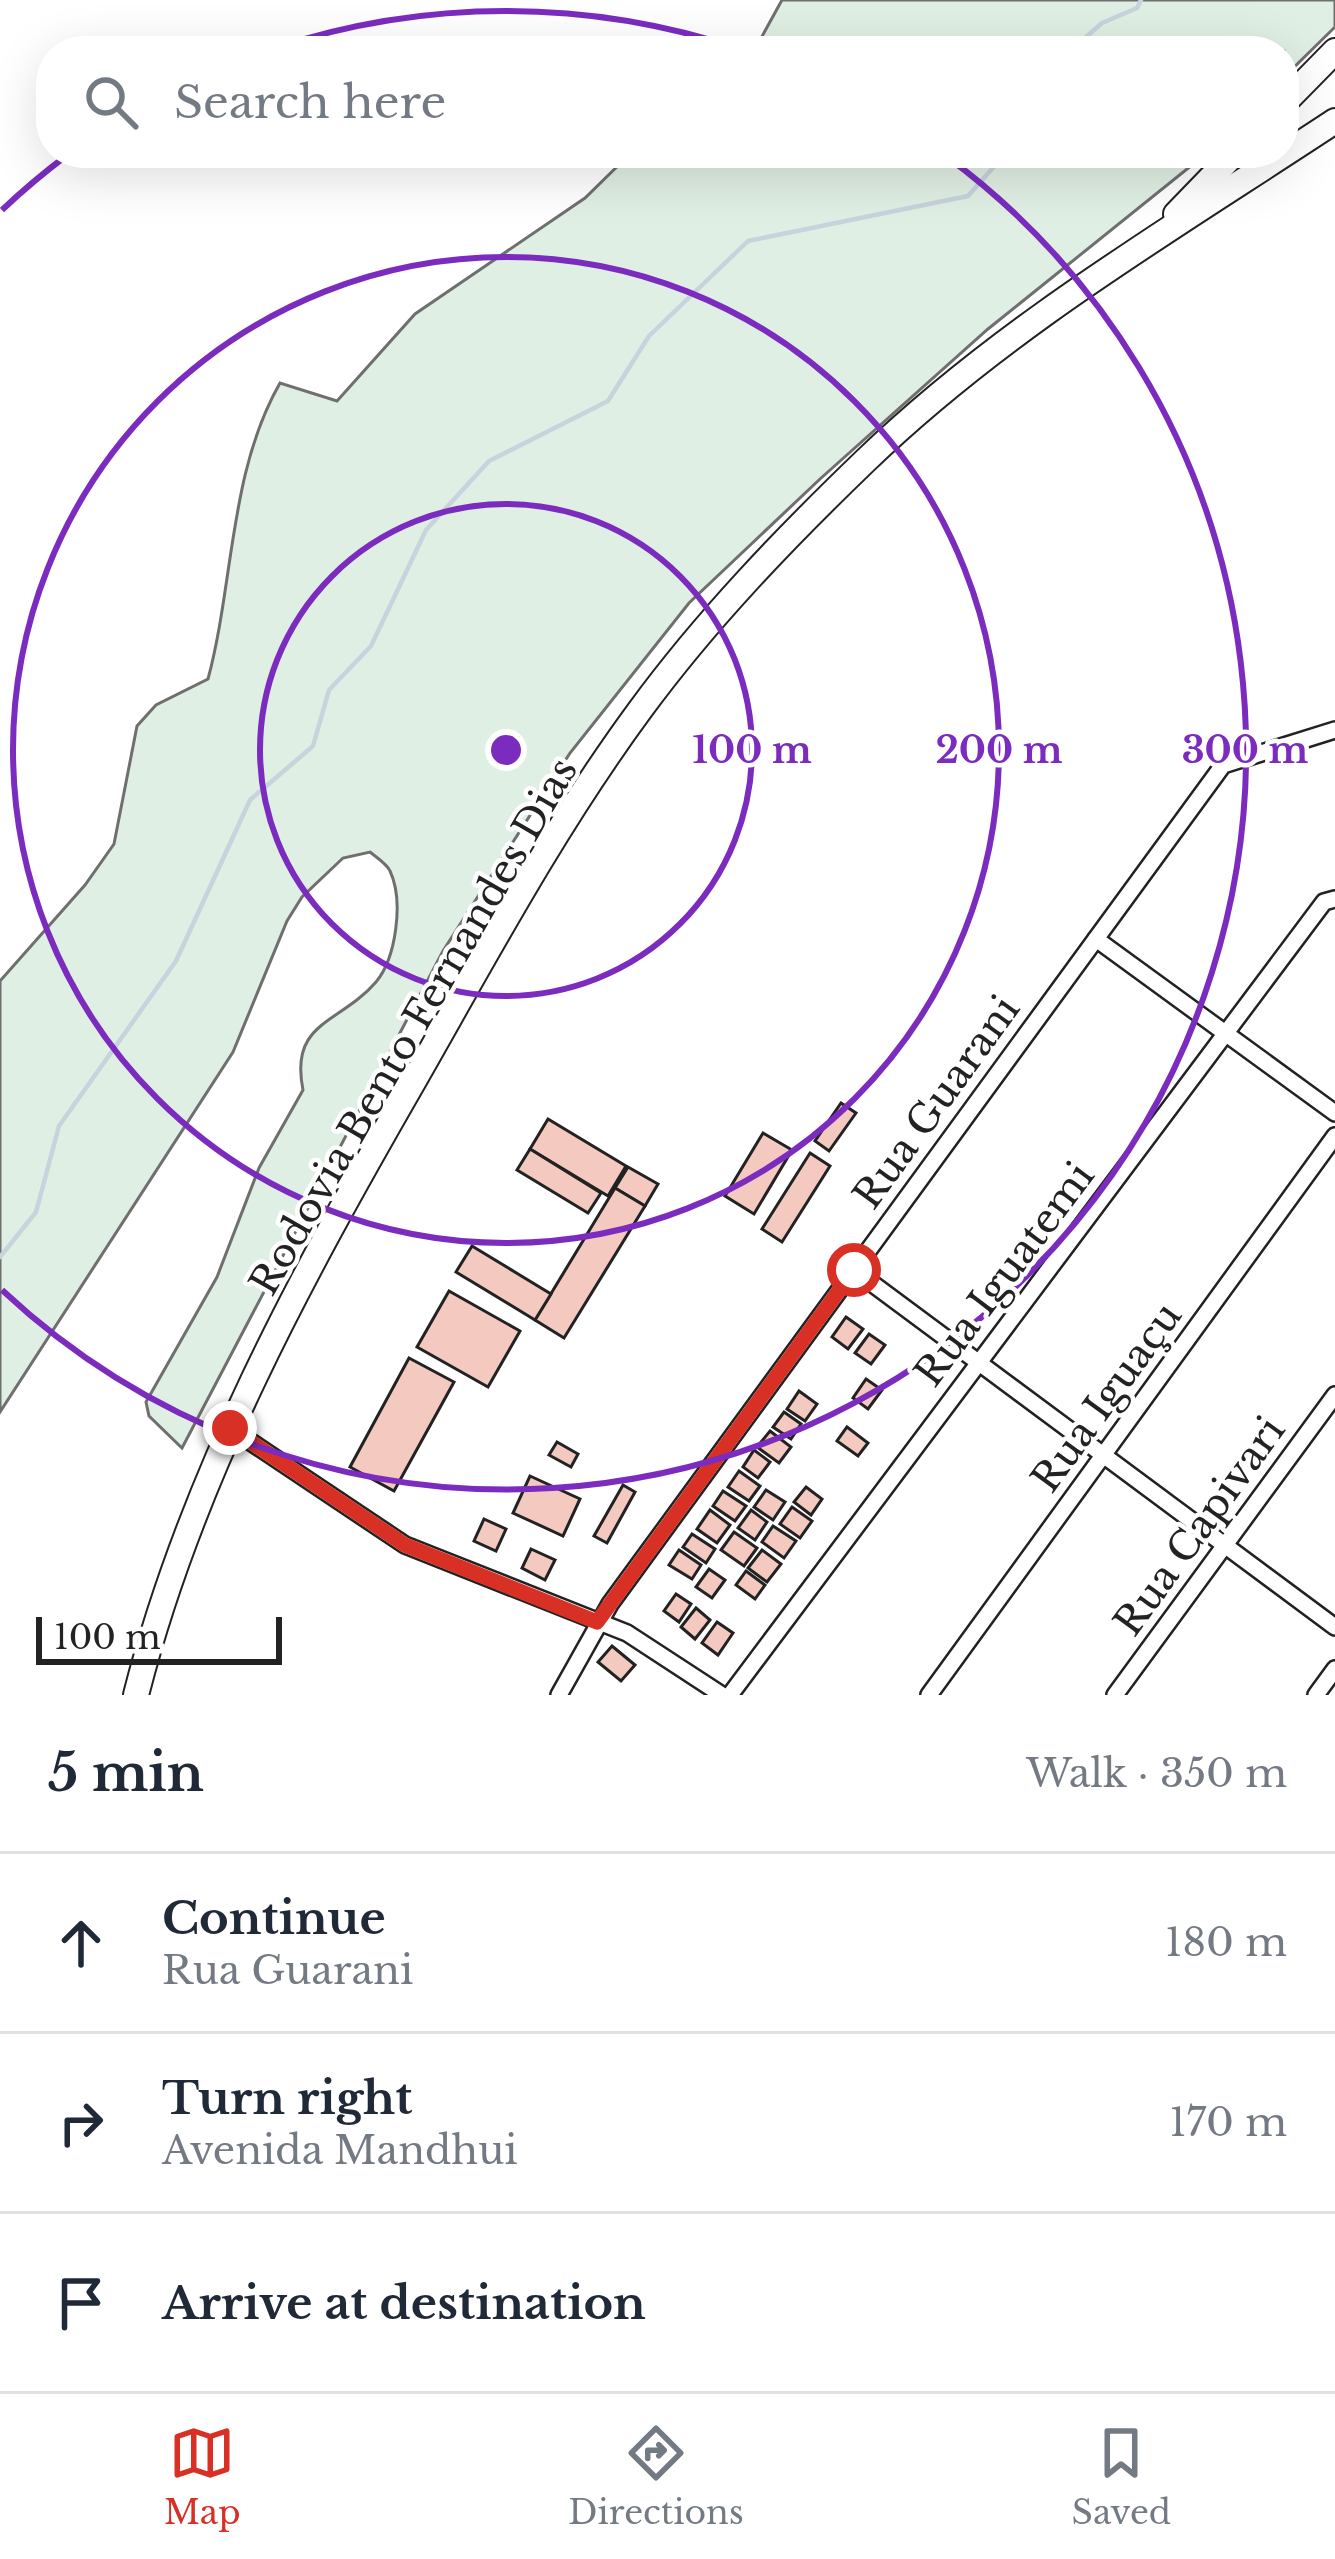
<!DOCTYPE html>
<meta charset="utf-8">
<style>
:root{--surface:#fff;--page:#f6f6f7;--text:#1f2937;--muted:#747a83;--line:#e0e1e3;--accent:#d93025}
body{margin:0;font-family:"Libre Baskerville",serif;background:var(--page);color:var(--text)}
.scale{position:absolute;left:36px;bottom:30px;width:246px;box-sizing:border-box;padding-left:12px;border:6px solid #222;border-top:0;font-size:33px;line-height:42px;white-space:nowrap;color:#222;-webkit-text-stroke:9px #fff;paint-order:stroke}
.stop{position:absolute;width:36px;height:36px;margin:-27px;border:9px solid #d93025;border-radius:50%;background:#fff}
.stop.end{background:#d93025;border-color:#fff;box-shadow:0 3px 12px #0008}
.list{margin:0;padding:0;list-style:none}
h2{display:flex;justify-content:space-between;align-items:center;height:156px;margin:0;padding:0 48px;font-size:51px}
h2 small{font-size:39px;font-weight:400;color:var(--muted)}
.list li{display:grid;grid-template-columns:78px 1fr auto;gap:36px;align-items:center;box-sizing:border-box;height:180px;padding:0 48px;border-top:3px solid var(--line)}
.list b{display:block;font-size:45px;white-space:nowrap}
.list p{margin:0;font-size:39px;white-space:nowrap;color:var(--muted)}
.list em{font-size:39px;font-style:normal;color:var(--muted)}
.icon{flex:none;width:66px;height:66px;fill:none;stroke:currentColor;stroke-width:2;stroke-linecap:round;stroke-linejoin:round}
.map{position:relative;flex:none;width:1335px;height:1695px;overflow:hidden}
.search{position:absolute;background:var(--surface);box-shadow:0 12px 48px #0002;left:36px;right:36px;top:36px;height:132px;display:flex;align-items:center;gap:30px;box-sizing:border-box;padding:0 42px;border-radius:48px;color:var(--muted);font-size:45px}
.sheet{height:696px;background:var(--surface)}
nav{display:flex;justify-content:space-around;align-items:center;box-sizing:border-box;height:168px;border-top:3px solid var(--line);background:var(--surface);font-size:33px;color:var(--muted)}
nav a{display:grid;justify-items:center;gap:6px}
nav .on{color:var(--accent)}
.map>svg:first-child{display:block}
</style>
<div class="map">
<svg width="1335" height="1695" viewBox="0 0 1335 1695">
<rect width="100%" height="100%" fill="#fff"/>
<g fill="#e0efe3" stroke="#6f6f6f" stroke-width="3">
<polygon points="782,0 1335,0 1335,27 1284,77 1284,51 754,51"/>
<path d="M 631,153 L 1207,153 L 988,329 L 820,479 L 689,603 L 570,753 L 443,951 L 182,1448 L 149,1416 L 146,1402 L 217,1277 L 259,1168 L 303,1090 C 289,1021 340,1024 376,982 C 396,958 404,901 390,871 C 387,864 376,857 370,852 L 343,858 L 302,897 L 287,921 L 233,1052 L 0,1412 L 0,981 L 85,885 L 114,844 L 137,726 L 156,705 L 208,679 C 234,582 229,472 280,383 L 337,401 L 415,314 L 585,198 Z"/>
</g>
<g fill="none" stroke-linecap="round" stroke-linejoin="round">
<g stroke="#c7d3dd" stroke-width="4.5">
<polyline points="1070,51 1102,23 1137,8 1141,0"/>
<polyline points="0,1257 36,1212 59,1126 176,961 250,800 313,746 329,690 371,646 426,530 489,461 608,401 649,336 748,241 968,196 1006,153"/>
</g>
</g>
<g fill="#f3c9c0" stroke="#222" stroke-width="3">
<polygon points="841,1103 856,1113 829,1151 815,1141"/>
<polygon points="548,1119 626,1166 608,1196 530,1149"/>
<polygon points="763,1133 792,1150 754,1214 725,1196"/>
<polygon points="530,1149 601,1193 588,1213 517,1170"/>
<polygon points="810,1153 830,1166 782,1242 762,1229"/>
<polygon points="628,1167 658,1184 645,1206 615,1188"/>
<polygon points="615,1188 645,1206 564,1338 535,1320"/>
<polygon points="472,1246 551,1294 535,1320 456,1272"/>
<polygon points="449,1291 520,1331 488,1387 417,1347"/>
<polygon points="846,1317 863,1329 848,1349 832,1337"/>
<polygon points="869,1334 885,1345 871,1364 855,1353"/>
<polygon points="409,1358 454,1382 394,1491 350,1467"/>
<polygon points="866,1379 882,1390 868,1409 853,1398"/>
<polygon points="799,1391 817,1404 805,1421 787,1409"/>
<polygon points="784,1412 801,1424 791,1439 773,1427"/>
<polygon points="847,1427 868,1443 858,1456 837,1441"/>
<polygon points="770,1431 791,1447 779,1463 757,1447"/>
<polygon points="557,1442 578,1454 571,1467 549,1455"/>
<polygon points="754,1450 770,1462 758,1478 743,1467"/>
<polygon points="739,1471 760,1486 749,1501 728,1487"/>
<polygon points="530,1476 580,1499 563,1536 513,1513"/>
<polygon points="623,1485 635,1492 607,1543 594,1536"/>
<polygon points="806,1487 822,1499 811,1515 794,1502"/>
<polygon points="766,1490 785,1502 773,1520 754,1507"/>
<polygon points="723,1491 746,1506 735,1521 713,1506"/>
<polygon points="792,1507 812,1521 800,1538 780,1524"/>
<polygon points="710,1510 730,1525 717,1543 697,1529"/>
<polygon points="751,1510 767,1522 755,1540 738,1528"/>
<polygon points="484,1519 506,1529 496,1551 474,1541"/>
<polygon points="773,1526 796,1541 784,1558 762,1542"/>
<polygon points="734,1532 757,1548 744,1566 721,1550"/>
<polygon points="692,1534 715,1549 706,1563 683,1547"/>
<polygon points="531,1549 555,1560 545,1580 522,1568"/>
<polygon points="679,1550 701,1565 692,1579 669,1565"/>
<polygon points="762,1550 781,1564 767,1582 748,1568"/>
<polygon points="709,1569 725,1580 712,1598 696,1587"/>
<polygon points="746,1571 765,1585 755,1599 736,1585"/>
<polygon points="676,1594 691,1604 679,1622 664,1611"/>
<polygon points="696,1608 710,1620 695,1639 681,1627"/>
<polygon points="717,1622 733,1633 718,1655 702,1643"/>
<polygon points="612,1646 635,1665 621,1681 598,1662"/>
</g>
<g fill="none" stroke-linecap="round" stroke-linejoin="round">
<g stroke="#222" stroke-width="20">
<g id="minor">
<polyline points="1096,939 1335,1113"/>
<polyline points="854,1270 1335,1627"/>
<polyline points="230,1428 405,1545 627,1633 722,1695"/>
<polyline points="559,1695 610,1604 1223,765 1335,730"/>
<polyline points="730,1695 1324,902 1335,899"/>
<polyline points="929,1695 1335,1136"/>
<polyline points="1115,1695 1335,1395"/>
<polyline points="1316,1695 1335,1669"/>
</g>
</g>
<g stroke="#222" stroke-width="28">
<g id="trunk">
<polyline points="1284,103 1335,51"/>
<polyline points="1176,214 1235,153"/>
<path d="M 136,1695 C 191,1478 301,1277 412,1084 C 484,958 553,828 640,710 C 706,620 785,538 865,461 C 1005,326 1173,228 1335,121"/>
</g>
</g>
<use href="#minor" stroke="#fff" stroke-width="15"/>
<use href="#trunk" stroke="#fff" stroke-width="24"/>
</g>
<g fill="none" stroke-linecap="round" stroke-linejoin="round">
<polyline stroke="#d93025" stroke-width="15" points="230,1428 405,1545 597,1622 854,1270"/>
</g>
<g fill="none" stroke="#7b2cbf" stroke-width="6">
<circle cx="506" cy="750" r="246"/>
<circle cx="506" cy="750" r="493"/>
<path d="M2 210A739 739 0 0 1 66 156M272 49A739 739 0 0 1 740 49M946 156A739 739 0 1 1 2 1290"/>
</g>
<g text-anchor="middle" stroke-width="9" stroke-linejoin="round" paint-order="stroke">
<g font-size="39" fill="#222" stroke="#fff">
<text transform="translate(413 1026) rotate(-60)" y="14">Rodovia Bento Fernandes Dias</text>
<text transform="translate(936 1102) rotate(-54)" y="14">Rua Guarani</text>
<text transform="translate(1004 1274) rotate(-53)" y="14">Rua Iguatemi</text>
<text transform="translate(1106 1397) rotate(-54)" y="14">Rua Iguaçu</text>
<text transform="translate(1199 1526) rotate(-54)" y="14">Rua Capivari</text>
</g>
</g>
<circle cx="506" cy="750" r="18" fill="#7b2cbf" stroke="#fff" stroke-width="6"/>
<g font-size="36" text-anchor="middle" font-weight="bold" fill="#7b2cbf" stroke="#fff" stroke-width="9" stroke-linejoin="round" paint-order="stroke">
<text x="752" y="763">100 m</text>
<text x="999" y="763">200 m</text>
<text x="1245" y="763">300 m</text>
</g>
</svg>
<div class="scale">100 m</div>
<div class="stop" style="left:854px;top:1270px"></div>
<div class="stop end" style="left:230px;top:1428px"></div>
<div class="search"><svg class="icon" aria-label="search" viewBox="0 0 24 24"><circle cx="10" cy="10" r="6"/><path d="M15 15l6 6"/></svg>Search here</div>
</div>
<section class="sheet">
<h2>5 min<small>Walk · 350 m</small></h2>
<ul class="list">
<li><svg class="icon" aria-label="ahead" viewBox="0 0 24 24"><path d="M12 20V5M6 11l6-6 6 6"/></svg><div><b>Continue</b><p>Rua Guarani</p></div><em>180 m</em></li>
<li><svg class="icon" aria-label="right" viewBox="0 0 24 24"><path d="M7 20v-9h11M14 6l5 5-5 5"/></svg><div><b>Turn right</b><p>Avenida Mandhui</p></div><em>170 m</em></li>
<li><svg class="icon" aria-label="arrive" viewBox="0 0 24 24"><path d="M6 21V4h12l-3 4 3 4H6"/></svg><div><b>Arrive at destination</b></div></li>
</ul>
</section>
<nav>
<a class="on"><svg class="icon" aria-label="map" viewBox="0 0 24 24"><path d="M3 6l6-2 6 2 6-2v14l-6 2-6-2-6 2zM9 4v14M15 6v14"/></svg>Map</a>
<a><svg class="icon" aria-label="directions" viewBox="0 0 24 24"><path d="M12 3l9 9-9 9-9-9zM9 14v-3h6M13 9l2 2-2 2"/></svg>Directions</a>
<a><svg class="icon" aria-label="saved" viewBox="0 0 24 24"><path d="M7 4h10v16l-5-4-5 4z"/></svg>Saved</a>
</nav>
